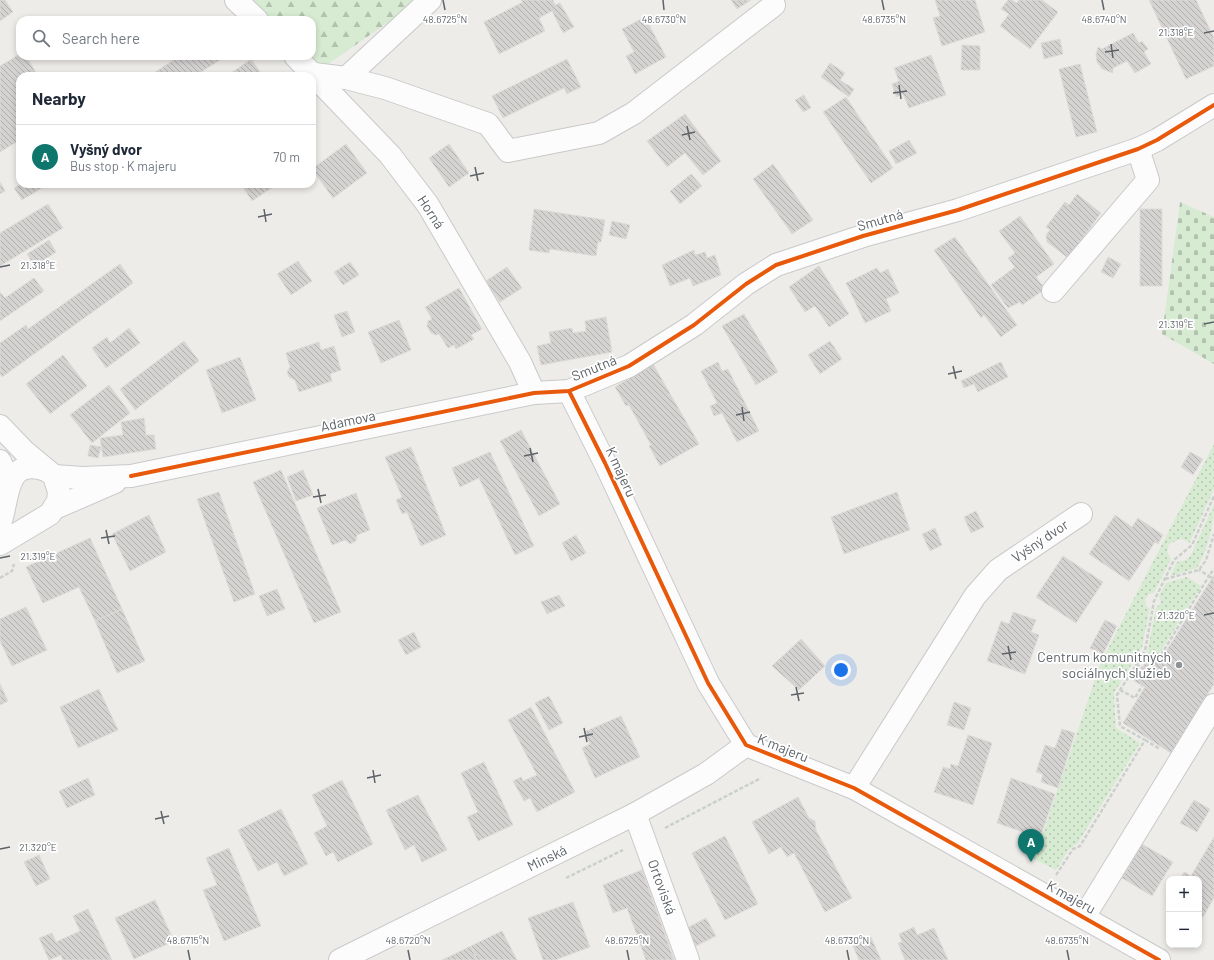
<!DOCTYPE html>
<meta charset="utf-8">
<style>
:root{--surface:#fff;--page:#f6f6f7;--text:#1f2937;--muted:#747a83;--line:#e0e1e3;--accent:#0f766e}
body{margin:0;font-family:Barlow,sans-serif;background:var(--page);color:var(--text)}
.controls{position:absolute;right:12px;bottom:12px;display:grid;overflow:hidden;border-radius:8px;box-shadow:0 2px 6px #0003}
.controls button{width:36px;height:36px;display:grid;place-items:center;padding:0;border:0;border-bottom:1px solid var(--line);background:var(--surface);color:var(--text);font:20px sans-serif}
.you{position:absolute;left:841px;top:670px;width:14px;height:14px;margin:-10px;border:3px solid #fff;border-radius:50%;background:#1a73e8;box-shadow:0 0 0 6px #1a73e833}
.badge{display:grid;place-items:center;width:26px;height:26px;border-radius:50%;background:var(--accent);color:#fff;font-size:13px;font-weight:700}
.pin{position:absolute;translate:-50% -33px;filter:drop-shadow(0 1px 2px #0008)}
.pin::after{content:'';position:absolute;top:21px;width:14px;height:12px;background:inherit;clip-path:polygon(0 0,100% 0,50% 100%)}
.list{margin:0;padding:0;list-style:none}
h2{display:flex;justify-content:space-between;align-items:center;height:52px;margin:0;padding:0 16px;font-size:17px}
h2 small{font-size:13px;font-weight:400;color:var(--muted)}
.list li{display:grid;grid-template-columns:26px 1fr auto;gap:12px;align-items:center;box-sizing:border-box;height:64px;padding:0 16px;border-top:1px solid var(--line)}
.list b{display:block;font-size:15px;white-space:nowrap}
.list p{margin:0;font-size:13px;white-space:nowrap;color:var(--muted)}
.list em{font-size:13px;font-style:normal;color:var(--muted)}
.icon{flex:none;width:22px;height:22px;fill:none;stroke:currentColor;stroke-width:2;stroke-linecap:round;stroke-linejoin:round}
.map{position:relative;flex:none;width:1214px;height:960px;overflow:hidden}
.search{position:absolute;background:var(--surface);box-shadow:0 2px 6px #0003;left:16px;top:16px;width:300px;height:44px;display:flex;align-items:center;gap:10px;box-sizing:border-box;padding:0 14px;border-radius:12px;color:var(--muted);font-size:15px}
.panel{position:absolute;background:var(--surface);box-shadow:0 2px 6px #0003;left:16px;top:72px;width:300px;height:116px;border-radius:12px}
.map>svg:first-child{display:block}
</style>
<div class="map">
<svg width="1214" height="960" viewBox="0 0 1214 960">
<defs>
<pattern id="grass-dots" width="8" height="8" patternUnits="userSpaceOnUse"><rect width="8" height="8" fill="#d7ebd2"/><path d="M2 2h.1M6 6h.1" fill="none" stroke="#b2c2ae" stroke-width="1.8" stroke-linecap="round"/></pattern>
<pattern id="forest-firs" width="22" height="20" patternUnits="userSpaceOnUse"><rect width="22" height="20" fill="#d7ebd2"/><path d="M5 1l3.5 6h-7zM16 11l3.5 6h-7z" fill="#b2c2ae"/></pattern>
<pattern id="cemetery-stones" width="16" height="16" patternUnits="userSpaceOnUse"><rect width="16" height="16" fill="#d7ebd2"/><path d="M2 7V4a2 2 0 0 1 4 0v3zM10 15v-3a2 2 0 0 1 4 0v3z" fill="#b2c2ae"/></pattern>
<pattern id="building-back-hatch" width="6" height="6" patternUnits="userSpaceOnUse"><rect width="6" height="6" fill="#d5d3d2"/><path d="M-1 5l2 2M0 0l6 6M5-1l2 2" fill="none" stroke="#b0afae"/></pattern>
</defs>
<rect width="100%" height="100%" fill="#eeece9"/>
<g fill="url(#grass-dots)">
<polygon points="1214,444 1214,489 1189,544 1187,541 1180,539 1169,544 1167,552 1171,559 1154,593 1149,594 1145,600 1146,606 1150,608 1142,647 1114,693 1116,728 1140,743 1077,844 1070,848 1056,870 1034,859 1101,662"/>
<path d="M 1214,504 C 1214,526 1208,549 1197,568 L 1170,576 L 1177,562 L 1186,560 L 1191,555 Z"/>
<polygon points="1187,577 1201,586 1156,659 1147,654 1156,608 1161,603 1159,596 1166,583"/>
</g>
<polygon fill="url(#forest-firs)" points="236,0 420,0 314,74 295,56 312,56 312,20 257,20"/>
<polygon fill="url(#cemetery-stones)" points="1180,202 1214,217 1214,364 1162,334"/>
<g fill="url(#building-back-hatch)" stroke="#dedbd8">
<polygon points="0,0 5,0 13,12 0,21"/>
<polygon points="521,0 553,0 555,5 560,3 574,27 563,33 552,11 539,18 545,31 499,54 484,22 523,2"/>
<polygon points="731,0 751,0 737,9"/>
<polygon points="935,0 975,0 985,32 942,46 933,18 940,16"/>
<polygon points="1008,0 1012,0 1017,3 1019,0 1042,0 1058,12 1030,49 1000,26 1009,14 1001,9"/>
<polygon points="1149,0 1196,0 1214,38 1214,66 1186,79"/>
<polygon points="645,17 666,57 635,74 626,56 634,52 622,29"/>
<polygon points="1133,33 1139,43 1142,41 1148,49 1144,52 1151,64 1135,73 1127,61 1113,68 1113,73 1102,69 1097,62 1096,55 1098,47 1102,49"/>
<polygon points="1060,39 1063,54 1044,59 1041,43"/>
<polygon points="962,45 980,46 980,70 961,70"/>
<polygon points="20,54 20,56 26,56 38,76 20,76 20,140 0,152 0,66"/>
<polygon points="931,55 946,95 909,108 903,94 896,97 892,84 899,81 894,68"/>
<polygon points="180,56 196,57 226,56 195,76 149,76"/>
<polygon points="251,59 263,76 227,76"/>
<polygon points="567,59 581,87 567,94 564,88 503,118 492,96"/>
<polygon points="830,63 845,73 840,80 854,89 849,97 821,77"/>
<polygon points="1080,64 1097,132 1076,137 1059,69"/>
<polygon points="804,95 811,108 803,112 795,100"/>
<polygon points="846,97 893,168 871,183 823,112"/>
<polygon points="685,114 721,161 703,175 685,153 667,167 647,141"/>
<polygon points="909,140 917,153 896,164 889,151"/>
<polygon points="346,144 367,173 333,198 312,169"/>
<polygon points="449,144 469,173 449,187 429,158"/>
<polygon points="773,164 813,220 792,234 753,179"/>
<polygon points="691,174 702,186 680,204 670,191"/>
<polygon points="0,182 5,191 0,194"/>
<polygon points="21,184 40,184 42,188 22,200 14,188"/>
<polygon points="241,184 270,184 273,187 252,201"/>
<polygon points="1077,194 1101,213 1068,258 1047,242 1046,235 1050,230 1046,227 1065,202 1069,205"/>
<polygon points="48,204 63,228 0,266 0,233"/>
<polygon points="534,209 605,220 601,242 598,242 596,256 550,249 549,253 529,250"/>
<rect x="1140" y="209" width="22" height="77"/>
<polygon points="1020,216 1054,264 1036,277 1045,289 1022,305 1020,302 1008,308 991,285 1015,267 1008,258 1015,253 999,231"/>
<polygon points="612,221 630,225 626,239 609,235"/>
<polygon points="955,237 1017,325 1001,337 984,315 981,318 934,250"/>
<polygon points="49,240 56,252 35,266 27,254"/>
<polygon points="694,250 695,255 705,252 707,258 715,255 721,275 693,286 690,278 670,286 662,265"/>
<polygon points="1108,257 1121,264 1113,278 1101,272"/>
<polygon points="298,261 312,281 291,295 277,274"/>
<polygon points="350,262 359,275 343,285 334,272"/>
<polygon points="120,264 133,283 2,377 0,374 0,343 26,325 28,329"/>
<polygon points="819,266 849,314 829,327 815,306 805,312 789,287"/>
<polygon points="507,267 522,288 500,302 486,281"/>
<polygon points="877,268 880,273 888,269 899,293 886,299 891,311 865,323 846,283"/>
<polygon points="34,278 44,291 0,321 0,292 5,298"/>
<polygon points="459,288 482,329 471,335 474,339 456,349 454,345 448,348 439,334 436,335 431,333 427,326 428,321 432,319 425,307"/>
<polygon points="347,311 355,332 342,337 334,315"/>
<polygon points="744,314 778,372 756,385 722,326"/>
<polygon points="606,317 612,352 541,365 537,346 551,343 549,332 572,328 573,333 586,331 585,321"/>
<polygon points="399,320 411,350 381,363 368,332"/>
<polygon points="129,328 140,343 106,368 92,348 107,337 110,343"/>
<polygon points="184,341 199,361 135,410 120,389"/>
<polygon points="830,341 842,359 820,374 808,355"/>
<polygon points="319,342 321,350 334,346 341,370 330,374 332,381 299,392 295,380 289,377 287,372 290,367 286,353"/>
<polygon points="63,355 87,386 50,414 26,384"/>
<polygon points="240,357 256,400 222,413 206,370"/>
<polygon points="718,362 722,371 728,369 759,431 737,442 722,413 714,416 710,406 717,403 701,371"/>
<polygon points="1001,362 1008,377 978,392 974,384 964,388 961,381"/>
<polygon points="653,364 699,444 660,466 649,446 651,445 629,405 626,406 615,387"/>
<polygon points="109,385 130,413 92,443 70,415"/>
<polygon points="144,418 146,435 154,435 156,449 103,457 100,438 123,435 121,422"/>
<polygon points="521,430 560,504 539,516 500,441"/>
<polygon points="90,445 101,447 98,458 88,456"/>
<polygon points="411,447 446,535 421,546 407,512 402,514 396,500 402,497 385,457"/>
<polygon points="490,452 534,546 515,555 479,478 460,487 452,468"/>
<polygon points="1190,452 1203,459 1193,475 1181,467"/>
<polygon points="281,470 341,612 314,623 253,482"/>
<polygon points="303,470 313,495 296,501 287,477"/>
<polygon points="219,492 255,594 234,602 197,499"/>
<polygon points="897,492 910,530 844,554 831,517"/>
<polygon points="356,493 370,530 357,535 356,541 350,544 345,540 332,545 317,508"/>
<polygon points="976,511 984,527 971,533 964,517"/>
<polygon points="149,515 166,552 130,571 112,534"/>
<polygon points="1115,515 1132,527 1138,518 1163,535 1158,544 1155,542 1129,581 1089,554"/>
<polygon points="935,528 942,545 930,551 922,534"/>
<polygon points="576,535 586,553 571,561 562,543"/>
<polygon points="90,538 122,609 95,621 79,587 43,603 26,567"/>
<polygon points="1063,556 1103,582 1076,623 1036,597"/>
<polygon points="1214,575 1214,684 1171,753 1123,723 1145,687 1134,681 1150,655 1160,661"/>
<polygon points="277,589 285,609 267,616 259,596"/>
<polygon points="559,595 565,606 547,614 541,602"/>
<polygon points="26,607 47,650 12,666 0,641 0,619"/>
<polygon points="122,609 145,661 117,673 95,621"/>
<polygon points="1013,612 1036,620 1031,632 1039,635 1025,674 987,661 1001,621 1009,624"/>
<polygon points="1105,620 1117,626 1103,654 1090,648"/>
<polygon points="414,632 421,647 406,655 398,640"/>
<polygon points="801,639 825,666 799,690 772,666"/>
<polygon points="0,684 8,701 0,705"/>
<polygon points="99,689 118,730 78,748 60,707"/>
<polygon points="549,696 563,723 549,730 535,703"/>
<polygon points="954,702 971,708 964,730 947,725"/>
<polygon points="531,707 575,792 537,812 530,798 524,801 513,781 521,777 523,781 537,775 508,720"/>
<polygon points="621,716 640,757 595,778 582,748 590,744 584,732"/>
<polygon points="1062,729 1075,733 1058,788 1041,782 1043,774 1036,772 1045,745 1055,748"/>
<polygon points="968,735 992,743 973,805 934,792 943,767 950,769 951,764 958,766"/>
<polygon points="484,762 513,825 478,841 467,817 478,812 461,773"/>
<polygon points="88,778 95,795 67,808 59,791"/>
<polygon points="1011,778 1055,794 1040,838 997,823"/>
<polygon points="342,780 373,844 338,862 333,852 326,856 314,833 327,826 312,795"/>
<polygon points="418,795 447,850 422,862 414,845 405,850 386,810"/>
<polygon points="798,797 809,818 815,821 816,830 852,898 825,912 794,853 787,857 781,847 769,854 752,822"/>
<polygon points="1194,800 1210,809 1197,832 1180,823"/>
<polygon points="281,809 308,864 284,876 277,862 258,871 238,830"/>
<polygon points="725,836 758,904 725,920 692,853"/>
<polygon points="1214,837 1214,898 1199,924 1199,879 1180,879 1184,872 1191,876"/>
<polygon points="1142,844 1173,862 1152,896 1122,878"/>
<polygon points="229,848 261,926 224,941 203,890 217,885 206,858"/>
<polygon points="39,855 50,879 36,886 24,862"/>
<polygon points="642,870 674,960 646,960 627,908 613,913 603,885"/>
<polygon points="155,900 174,941 134,959 115,918"/>
<polygon points="573,902 590,947 555,960 543,960 528,918"/>
<polygon points="88,909 112,960 63,960 61,955 49,960 39,938 52,933 56,942 80,931 73,916"/>
<polygon points="706,918 716,936 696,946 687,928"/>
<polygon points="914,927 917,935 934,928 948,960 905,960 898,943 902,942 899,934"/>
<polygon points="502,931 517,960 477,960 471,946"/>
<polygon points="871,937 881,960 859,960 853,946"/>
<polygon points="471,946 477,960 442,960"/>
</g>
<g fill="none" stroke-linecap="round" stroke-linejoin="round">
<g stroke="#cac9ca" stroke-width="24">
<g id="minor">
<polyline points="236,0 257,20"/>
<polyline points="295,56 390,155 428,205 520,362 534,393"/>
<polyline points="314,74 346,78 385,88 488,124 508,151 599,133 634,113 774,5"/>
<polyline points="346,78 430,0"/>
<polyline points="1053,291 1148,180 1138,149"/>
<polyline points="569,391 605,463 708,683 746,745 854,788 1159,960"/>
<polyline points="0,426 25,452 54,476 59,492 58,501 50,514 0,544"/>
<polyline points="0,461 9,484"/>
<polyline points="54,476 83,478 131,476 534,393 569,391 629,366 694,325 746,284 776,265 863,236 958,210 1138,149 1157,140 1214,105"/>
<polyline points="55,508 115,482"/>
<path d="M 0,524 C 9,499 4,456 46,470"/>
<polyline points="854,788 975,596 998,570 1081,514"/>
<polyline points="635,814 688,960"/>
<polyline points="1084,917 1214,705"/>
<polyline points="340,960 635,814 706,774 746,745"/>
</g>
</g>
<g stroke="#cad0cb" stroke-width="2.5" stroke-dasharray="4 2" stroke-linecap="butt">
<polyline points="0,578 12,571 14,564"/>
<polyline points="1212,578 1209,576 1214,569"/>
<polyline points="1165,579 1199,570 1206,560 1214,534"/>
<polyline points="1158,660 1209,576 1199,570"/>
<polyline points="1136,664 1142,668"/>
<polyline points="1120,690 1135,698 1142,686"/>
<polyline points="1145,740 1160,749"/>
<polyline points="665,828 761,778"/>
<polyline points="1056,875 1073,849 1080,846 1145,740 1120,726 1117,695 1145,651 1154,601 1174,560 1192,545 1214,496"/>
<polyline points="566,878 623,850"/>
</g>
<use href="#minor" stroke="#fcfcfc" stroke-width="22"/>
<g stroke="#fff" stroke-width="6">
<g id="cycleway">
<polyline points="569,391 605,463 708,683 746,745 854,788 1159,960"/>
<polyline points="131,476 534,393 569,391 629,366 694,325 746,284 776,265 863,236 958,210 1138,149 1157,140 1214,105"/>
</g>
</g>
<use href="#cycleway" stroke="#e8590c" stroke-width="4"/>
</g>
<path fill="none" stroke="#5d6368" stroke-width="1.5" d="M 443,0 L 445,10M 663,0 L 664,10M 882,0 L 884,10M 1102,0 L 1104,10M 1204,33 L 1214,31M 1111,44 L 1113,58M 1105,52 L 1119,50M 899,85 L 901,99M 893,93 L 907,91M 687,126 L 690,140M 682,135 L 695,132M 475,167 L 478,181M 470,176 L 484,173M 264,209 L 266,222M 258,217 L 272,214M 0,267 L 10,265M 1204,324 L 1214,322M 953,366 L 956,379M 948,374 L 962,371M 742,407 L 744,421M 736,415 L 750,412M 530,448 L 533,462M 524,456 L 538,453M 318,489 L 321,503M 313,497 L 326,495M 106,530 L 109,544M 101,538 L 115,536M 0,558 L 10,556M 1204,615 L 1214,613M 1008,646 L 1011,660M 1002,654 L 1016,652M 796,687 L 799,701M 791,695 L 804,693M 584,728 L 587,742M 579,737 L 593,734M 373,770 L 375,783M 367,778 L 381,775M 161,811 L 164,824M 155,819 L 169,816M 0,849 L 10,847M 188,950 L 190,960M 408,950 L 410,960M 627,950 L 629,960M 847,950 L 849,960M 1067,950 L 1069,960"/>
<circle fill="#909395" stroke="#fff" stroke-width="1.5" cx="1179" cy="665" r="4"/>
<g text-anchor="middle" stroke-width="3.5" stroke-linejoin="round" paint-order="stroke">
<g font-size="14" fill="#5d6368" stroke="#fff">
<text transform="translate(431 212) rotate(57)" y="5">Horná</text>
<text transform="translate(880 220) rotate(-16)" y="5">Smutná</text>
<text transform="translate(594 368) rotate(-22)" y="5">Smutná</text>
<text transform="translate(348 421) rotate(-12)" y="5">Adamova</text>
<text transform="translate(621 472) rotate(65)" y="5">K majeru</text>
<text transform="translate(1040 541) rotate(-34)" y="5">Vyšný dvor</text>
<text transform="translate(783 748) rotate(22)" y="5">K majeru</text>
<text transform="translate(547 858) rotate(-26)" y="5">Minská</text>
<text transform="translate(662 887) rotate(70)" y="5">Ortoviská</text>
<text transform="translate(1071 897) rotate(29)" y="5">K majeru</text>
</g>
<g font-size="14" fill="#5d6368" stroke="#fff" text-anchor="end">
<text x="1171" y="662">Centrum komunitných<tspan x="1171" dy="16">sociálnych služieb</tspan></text>
</g>
</g>
<g font-size="10" text-anchor="middle" fill="#5d6368" stroke="#fff" stroke-width="3.5" stroke-linejoin="round" paint-order="stroke">
<text x="445" y="23">48.6725°N</text>
<text x="664" y="23">48.6730°N</text>
<text x="884" y="23">48.6735°N</text>
<text x="1104" y="23">48.6740°N</text>
<text x="1176" y="36">21.318°E</text>
<text x="38" y="269">21.318°E</text>
<text x="1176" y="328">21.319°E</text>
<text x="38" y="560">21.319°E</text>
<text x="1176" y="619">21.320°E</text>
<text x="38" y="851">21.320°E</text>
<text x="188" y="944">48.6715°N</text>
<text x="408" y="944">48.6720°N</text>
<text x="627" y="944">48.6725°N</text>
<text x="847" y="944">48.6730°N</text>
<text x="1067" y="944">48.6735°N</text>
</g>
</svg>
<div class="controls">
<button>+</button>
<button>−</button>
</div>
<div class="you"></div>
<div class="pin badge" style="left:1031px;top:862px">A</div>
<div class="search"><svg class="icon" aria-label="search" viewBox="0 0 24 24"><circle cx="10" cy="10" r="6"/><path d="M15 15l6 6"/></svg>Search here</div>
<section class="panel">
<h2>Nearby<small></small></h2>
<ul class="list">
<li><span class="badge">A</span><div><b>Vyšný dvor</b><p>Bus stop · K majeru</p></div><em>70 m</em></li>
</ul>
</section>
</div>
